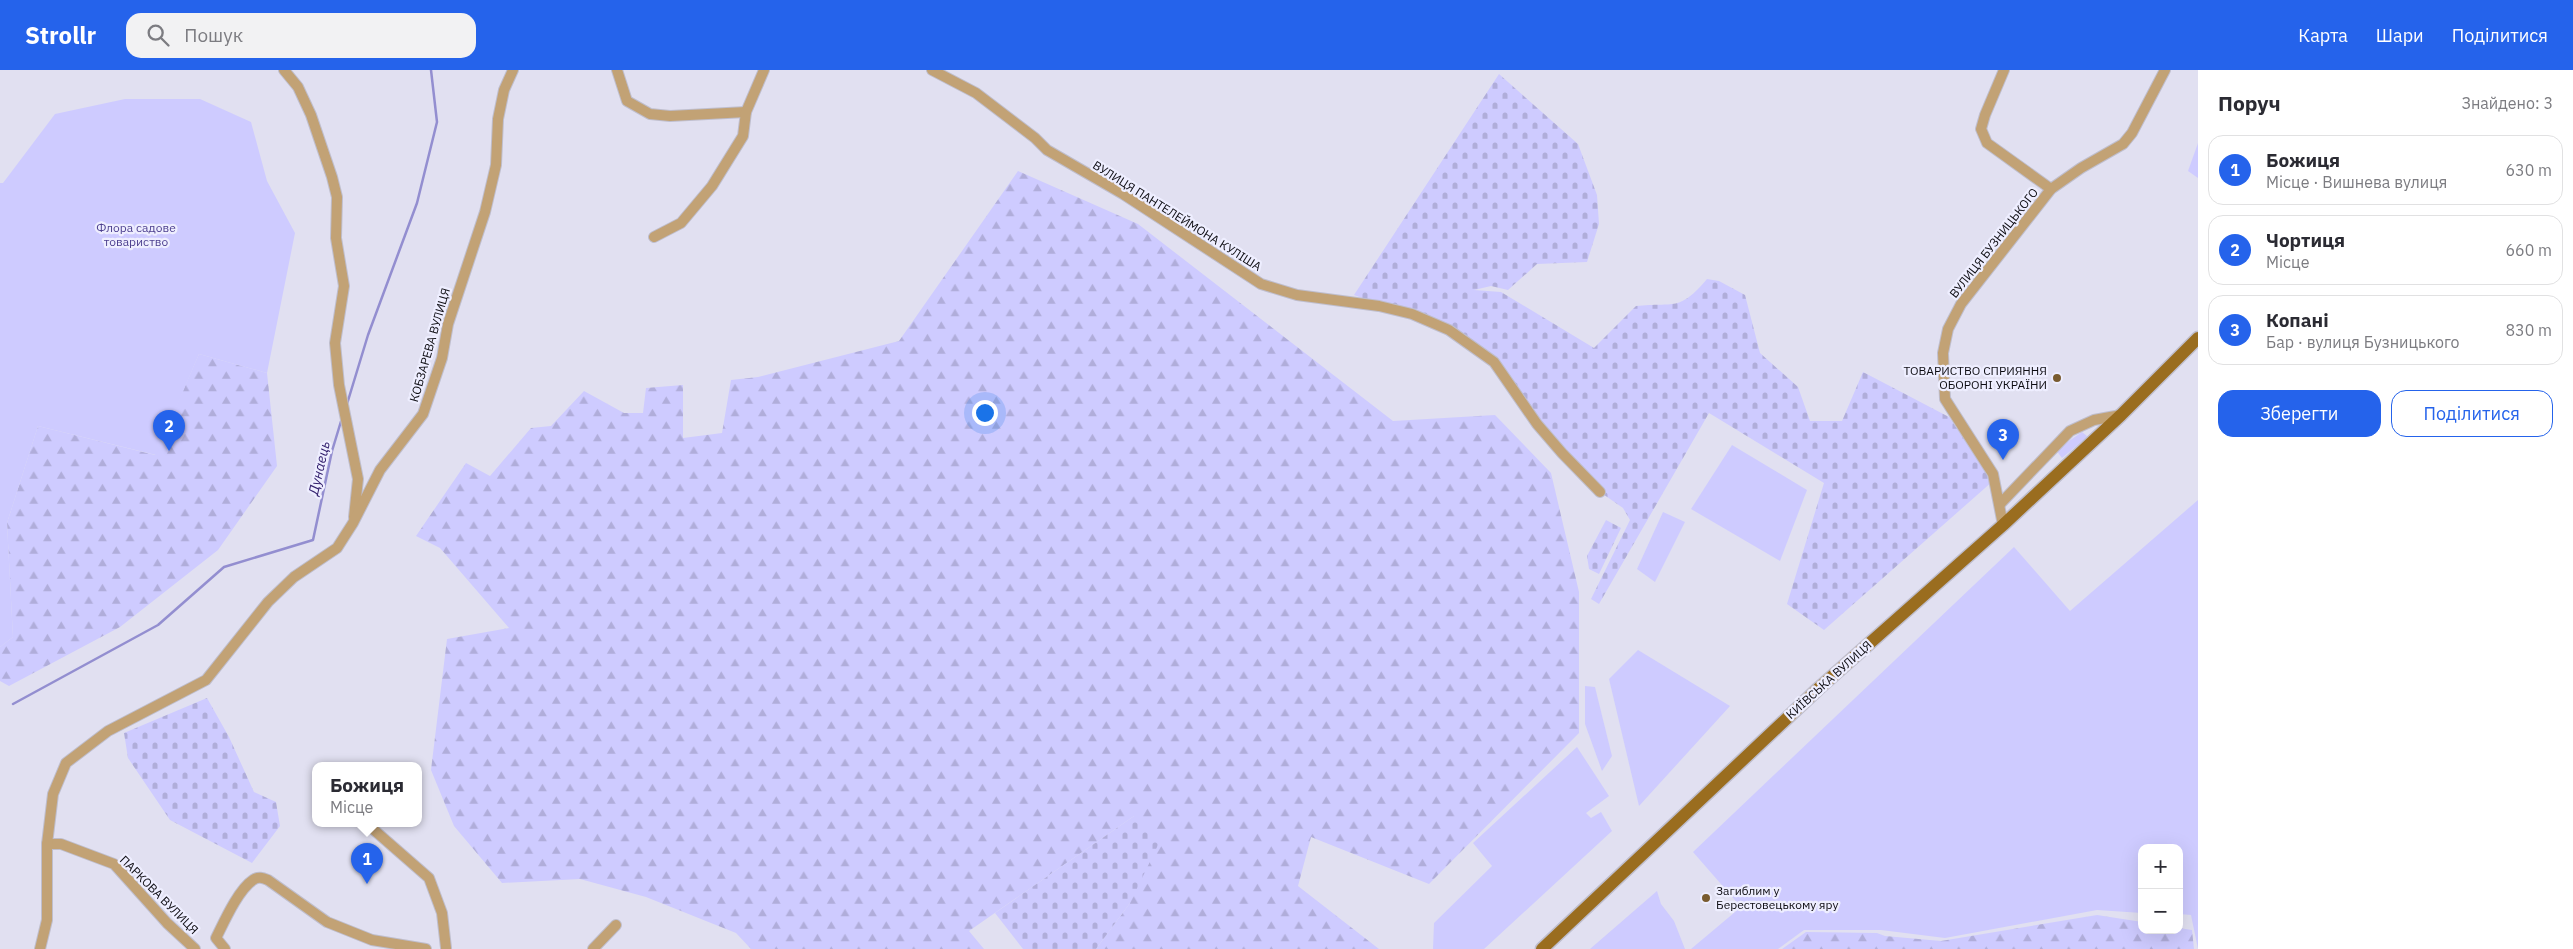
<!DOCTYPE html>
<html lang="uk">
<meta charset="utf-8">
<style>
:root{--surface:#fff;--page:#f2f2f3;--text:#2b2b33;--muted:#7c7c81;--line:#e1e1e2;--accent:#2563eb}
body{margin:0;font-family:"IBM Plex Sans",sans-serif;background:var(--page);color:var(--text)}
.controls{position:absolute;right:15px;bottom:15px;display:grid;overflow:hidden;border-radius:10px;box-shadow:0 5px 20px #0002}
.controls button{width:45px;height:45px;display:grid;place-items:center;padding:0;border:0;border-bottom:1px solid var(--line);background:var(--surface);color:var(--text);font:25px sans-serif}
.you{position:absolute;left:984px;top:342px;width:18px;height:18px;margin:-12px;border:4px solid #fff;border-radius:50%;background:#1a73e8;box-shadow:0 0 0 8px #1a73e833}
.badge{display:grid;place-items:center;width:32px;height:32px;border-radius:50%;background:var(--accent);color:#fff;font-size:16px;font-weight:700}
.pin{position:absolute;translate:-50% -41px;filter:drop-shadow(0 1px 2px #0008)}
.pin::after{content:'';position:absolute;top:26px;width:18px;height:15px;background:inherit;clip-path:polygon(0 0,100% 0,50% 100%)}
.popup{position:absolute;left:312px;top:692px;width:110px;height:65px;box-sizing:border-box;display:grid;place-content:center;border-radius:10px;background:var(--surface);filter:drop-shadow(0 1px 4px #0005);font-size:16px;white-space:nowrap;color:var(--muted)}
.popup b{font-size:19px;color:var(--text)}
.popup::after{content:'';position:absolute;left:50%;top:100%;margin-left:-10px;border:10px solid transparent;border-top-color:var(--surface)}
.list{margin:0;padding:0;list-style:none}
h2{display:flex;justify-content:space-between;align-items:center;height:65px;margin:0;padding:0 20px;font-size:21px}
h2 small{font-size:16px;font-weight:400;color:var(--muted)}
.list li{display:grid;grid-template-columns:32px 1fr auto;gap:15px;align-items:center;box-sizing:border-box;height:70px;margin:0 10px 10px;padding:0 10px;border:1px solid var(--line);border-radius:15px}
.list b{display:block;font-size:19px;white-space:nowrap}
.list p{margin:0;font-size:16px;white-space:nowrap;color:var(--muted)}
.list em{font-size:16px;font-style:normal;color:var(--muted)}
.actions{display:flex;gap:10px;padding:15px 20px}
.actions a{flex:1;padding:11px 0;border:1px solid var(--accent);border-radius:15px;text-align:center;font-size:18px;color:var(--accent)}
.actions .main{background:var(--accent);color:#fff}
.icon{flex:none;width:28px;height:28px;fill:none;stroke:currentColor;stroke-width:2;stroke-linecap:round;stroke-linejoin:round}
.map{position:relative;flex:none;width:2198px;height:879px;overflow:hidden}
header{display:flex;align-items:center;gap:30px;box-sizing:border-box;height:70px;padding:0 25px;background:var(--accent);color:#fff}
header strong{font-size:24px}
nav{display:flex;gap:28px;margin-inline-start:auto;font-size:18px}
.search{width:350px;height:45px;background:var(--page);display:flex;align-items:center;gap:12px;box-sizing:border-box;padding:0 18px;border-radius:15px;color:var(--muted);font-size:19px}
main{display:flex}
aside{flex:1;background:var(--surface)}
.map>svg:first-child{display:block}
</style>
<header>
<strong>Strollr</strong>
<div class="search"><svg class="icon" aria-label="search" viewBox="0 0 24 24"><circle cx="10" cy="10" r="6"/><path d="M15 15l6 6"/></svg>Пошук</div>
<nav><a>Карта</a><a>Шари</a><a>Поділитися</a></nav>
</header>
<main>
<div class="map">
<svg width="2198" height="879" viewBox="0 0 2198 879">
<defs>
<pattern id="grass-tufts" width="24" height="20" patternUnits="userSpaceOnUse" patternTransform="scale(1.25)"><rect width="24" height="20" fill="#cecbff"/><path d="M3 7l-1-3M5 7V3M7 7l1-3M15 17l-1-3M17 17v-4M19 17l1-3" fill="none" stroke="#b0adda"/></pattern>
<pattern id="forest-firs" width="22" height="20" patternUnits="userSpaceOnUse" patternTransform="scale(1.25)"><rect width="22" height="20" fill="#cecbff"/><path d="M5 1l3.5 6h-7zM16 11l3.5 6h-7z" fill="#b0adda"/></pattern>
<pattern id="cemetery-stones" width="16" height="16" patternUnits="userSpaceOnUse" patternTransform="scale(1.25)"><rect width="16" height="16" fill="#cecbff"/><path d="M2 7V4a2 2 0 0 1 4 0v3zM10 15v-3a2 2 0 0 1 4 0v3z" fill="#b0adda"/></pattern>
</defs>
<rect width="100%" height="100%" fill="#e1e0f1"/>
<polygon fill="url(#grass-tufts)" points="2082,362 2087,366 2085,369 2062,388 2056,380"/>
<g fill="url(#forest-firs)">
<polygon points="1018,101 1138,154 1393,351 1495,345 1551,403 1579,522 1579,663 1429,814 1311,767 1298,816 1379,879 1096,879 1130,833 1134,746 969,861 984,879 751,879 736,863 646,827 580,809 502,813 454,756 431,700 447,569 509,558 440,478 416,466 466,393 490,406 531,358 551,356 584,321 624,343 643,343 646,318 683,315 683,368 722,363 731,310 758,307 899,271"/>
<polygon points="199,284 267,303 277,396 218,480 120,557 9,616 0,611 0,577 13,567 7,453 38,356 155,385"/>
<polygon points="2097,845 2142,852 2142,860 2179,860 2179,858 2192,860 2194,879 1782,879 1806,862 1877,863 1885,866 1941,871"/>
</g>
<g fill="url(#cemetery-stones)">
<path d="M 1499,4 L 1578,74 L 1597,125 L 1599,154 L 1587,192 L 1537,194 L 1508,220 L 1491,216 L 1474,220 L 1501,222 L 1594,278 L 1636,236 C 1675,232 1679,242 1707,209 L 1719,211 L 1745,225 L 1760,283 L 1798,317 L 1810,351 L 1842,351 L 1863,302 L 1949,347 L 1993,411 L 1824,560 L 1787,534 L 1824,413 L 1709,343 L 1599,534 L 1591,529 L 1630,450 L 1623,438 L 1600,422 L 1562,383 L 1494,292 L 1449,260 L 1354,225 Z"/>
<polygon points="1606,450 1621,458 1599,504 1589,499 1587,486"/>
<polygon points="207,628 229,667 254,722 276,732 280,756 252,793 170,750 128,688 124,663"/>
<polygon points="1134,746 1159,773 1130,833 1096,879 1023,879 995,843"/>
</g>
<g fill="#cecbff">
<polygon points="125,29 200,29 251,52 267,111 295,163 267,303 199,284 156,385 38,356 7,453 13,567 0,577 0,113 3,113 55,44"/>
<polygon points="2198,73 2198,108 2188,101"/>
<polygon points="1732,375 1807,420 1780,491 1691,439"/>
<polygon points="2198,430 2198,879 2191,845 2179,844 2179,778 2142,778 2142,843 2097,840 1945,868 1881,860 1804,860 1778,879 1691,879 1741,837 1693,782 2014,477 2070,541"/>
<polygon points="1663,442 1685,452 1655,512 1637,499"/>
<polygon points="1638,580 1730,636 1639,736 1609,609"/>
<polygon points="1585,616 1595,617 1612,686 1602,701 1585,654"/>
<polygon points="1577,677 1609,726 1586,743 1591,748 1601,742 1612,761 1484,879 1433,879 1434,853 1492,796 1473,773"/>
<polygon points="1657,821 1661,834 1674,851 1685,879 1590,879"/>
</g>
<g fill="none" stroke-linecap="round" stroke-linejoin="round">
<g stroke="#938ed0" stroke-width="2.5">
<polyline points="347,334 368,265 417,133 437,52 431,0"/>
<polyline points="13,634 158,555 224,497 313,470 332,381 342,348"/>
</g>
<g stroke="#bfbecd" stroke-width="12">
<g id="minor">
<polyline points="284,0 298,17 311,45 332,107 337,127 336,168 344,216 335,273 339,315 358,409 354,447"/>
<polyline points="617,0 627,31 650,44 670,46 746,42"/>
<polyline points="932,0 976,23 1035,68 1047,80 1123,124 1261,214 1297,225 1379,236 1412,244 1449,260 1494,292 1537,354 1562,383 1600,422"/>
<polyline points="2004,0 1985,45 1981,59 1987,73 2051,119"/>
<polyline points="654,167 681,153 712,116 743,66 746,42 764,0"/>
<polyline points="2000,434 2070,361 2094,350 2121,345"/>
<polyline points="2003,455 1993,404 1945,329 1943,283 1948,259 1961,234 2051,119 2081,98 2123,74 2132,63 2165,0"/>
<polyline points="366,753 429,808 442,843 446,878"/>
<polyline points="47,774 61,774 114,794 167,853 195,879"/>
<polyline points="40,879 47,850 47,774 53,724 66,693 108,661 206,610 268,532 294,507 337,478 353,453 380,400 423,344 442,288 448,254 485,142 496,95 498,49 504,20 513,0"/>
<path d="M 225,879 L 216,868 C 224,852 238,820 253,810 C 258,806 263,808 268,810 L 327,852 L 372,870 L 426,879"/>
<polyline points="593,879 616,855"/>
</g>
</g>
<g stroke="#bfbecd" stroke-width="15">
<polyline id="major" points="1542,879 1818,619 2003,455 2121,345 2198,268"/>
</g>
<use href="#minor" stroke="#c2a275" stroke-width="10"/>
<use href="#major" stroke="#9a6d1f" stroke-width="12"/>
</g>
<g fill="#795b2f" stroke="#eef" stroke-width="2">
<circle cx="2057" cy="308" r="5"/>
<circle cx="1706" cy="828" r="5"/>
</g>
<g text-anchor="middle" stroke-width="4.5" stroke-linejoin="round" paint-order="stroke">
<g font-size="12" fill="#0d0c12" stroke="#eef">
<text transform="translate(1177 146) rotate(32)" y="4">ВУЛИЦЯ ПАНТЕЛЕЙМОНА КУЛІША</text>
<text transform="translate(1994 173) rotate(-52)" y="4">ВУЛИЦЯ БУЗНИЦЬКОГО</text>
<text transform="translate(430 275) rotate(-74)" y="4">КОБЗАРЕВА ВУЛИЦЯ</text>
<text transform="translate(1829 610) rotate(-42)" y="4">КИЇВСЬКА ВУЛИЦЯ</text>
<text transform="translate(159 825) rotate(45)" y="4">ПАРКОВА ВУЛИЦЯ</text>
</g>
<g font-size="12" fill="#4c3f8f" stroke="#eef">
<text x="136" y="162">Флора садове<tspan x="136" dy="14">товариство</tspan></text>
</g>
<g font-size="12" fill="#0d0c12" stroke="#eef" text-anchor="end">
<text x="2047" y="305">ТОВАРИСТВО СПРИЯННЯ<tspan x="2047" dy="14">ОБОРОНІ УКРАЇНИ</tspan></text>
<text x="1716" y="825" text-anchor="start">Загиблим у<tspan x="1716" dy="14">Берестовецькому яру</tspan></text>
</g>
<g font-size="14" font-style="italic" fill="#301d6b" stroke="#eef">
<text transform="translate(319 398) rotate(-77)" y="5">Дунаець</text>
</g>
</g>
</svg>
<div class="controls">
<button>+</button>
<button>−</button>
</div>
<div class="you"></div>
<div class="pin badge" style="left:367px;top:814px">1</div>
<div class="popup"><b>Божиця</b>Місце</div>
<div class="pin badge" style="left:169px;top:381px">2</div>
<div class="pin badge" style="left:2003px;top:390px">3</div>
</div>
<aside>
<h2>Поруч<small>Знайдено: 3</small></h2>
<ul class="list">
<li><span class="badge">1</span><div><b>Божиця</b><p>Місце · Вишнева вулиця</p></div><em>630 m</em></li>
<li><span class="badge">2</span><div><b>Чортиця</b><p>Місце</p></div><em>660 m</em></li>
<li><span class="badge">3</span><div><b>Копані</b><p>Бар · вулиця Бузницького</p></div><em>830 m</em></li>
</ul>
<div class="actions"><a class="main">Зберегти</a><a>Поділитися</a></div>
</aside>
</main>
